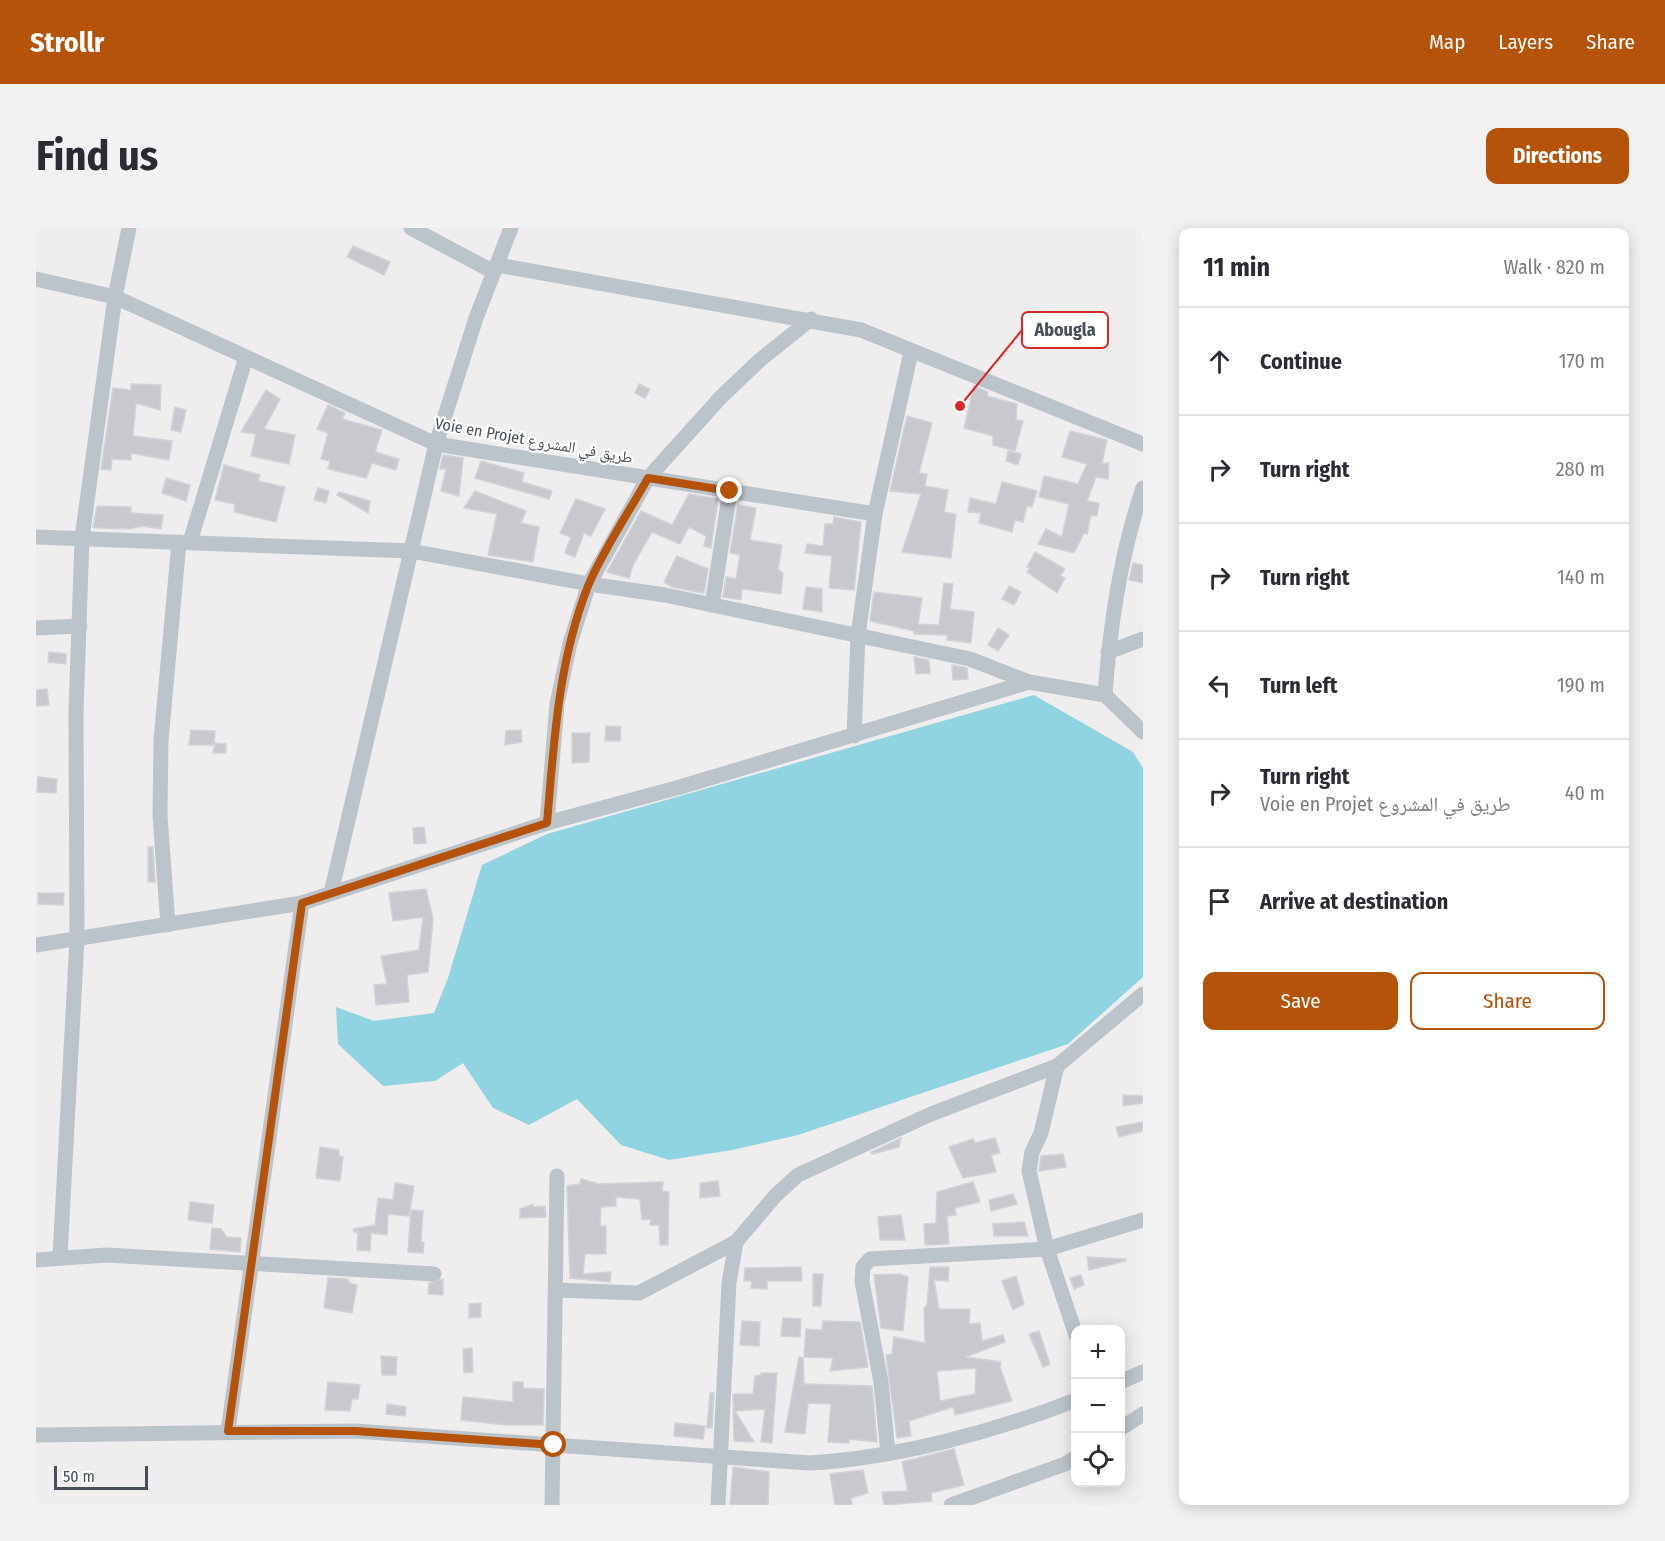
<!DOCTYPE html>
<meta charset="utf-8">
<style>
:root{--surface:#fff;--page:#f2f2f3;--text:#2b2b33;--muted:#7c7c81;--line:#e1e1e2;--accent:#b45309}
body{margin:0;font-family:"Fira Sans Condensed","Noto Naskh Arabic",sans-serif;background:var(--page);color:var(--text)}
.controls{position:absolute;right:18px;bottom:18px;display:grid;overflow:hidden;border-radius:12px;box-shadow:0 3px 15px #0003}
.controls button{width:54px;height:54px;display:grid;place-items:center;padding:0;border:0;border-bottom:2px solid var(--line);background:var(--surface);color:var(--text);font:30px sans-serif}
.scale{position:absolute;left:18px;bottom:15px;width:94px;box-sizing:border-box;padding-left:6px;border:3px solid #475058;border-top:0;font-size:16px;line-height:21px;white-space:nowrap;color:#475058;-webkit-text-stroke:4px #fff;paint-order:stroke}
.stop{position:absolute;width:18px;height:18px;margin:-14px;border:4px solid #b45309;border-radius:50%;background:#fff}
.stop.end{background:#b45309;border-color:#fff;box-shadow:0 2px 6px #0008}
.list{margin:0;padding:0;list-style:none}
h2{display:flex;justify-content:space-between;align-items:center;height:78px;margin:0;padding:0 24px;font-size:26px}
h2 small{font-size:20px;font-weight:400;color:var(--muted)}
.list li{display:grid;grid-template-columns:39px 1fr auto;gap:18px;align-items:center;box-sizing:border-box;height:108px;padding:0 24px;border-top:2px solid var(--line)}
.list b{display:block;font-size:22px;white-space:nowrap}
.list p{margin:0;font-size:20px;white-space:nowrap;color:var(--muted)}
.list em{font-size:20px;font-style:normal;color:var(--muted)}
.actions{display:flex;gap:12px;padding:18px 24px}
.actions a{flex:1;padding:14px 0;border:2px solid var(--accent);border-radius:12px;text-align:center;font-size:21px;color:var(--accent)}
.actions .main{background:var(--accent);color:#fff}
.icon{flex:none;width:33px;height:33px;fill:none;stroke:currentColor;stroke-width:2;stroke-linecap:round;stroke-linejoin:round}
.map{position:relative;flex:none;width:1107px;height:1277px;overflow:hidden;border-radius:12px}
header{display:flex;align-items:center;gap:36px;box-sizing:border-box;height:84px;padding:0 30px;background:var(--accent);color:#fff}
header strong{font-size:28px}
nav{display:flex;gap:33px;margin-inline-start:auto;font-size:21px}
.intro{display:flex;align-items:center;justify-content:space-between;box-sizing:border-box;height:144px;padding:0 36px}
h1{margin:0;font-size:42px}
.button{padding:15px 27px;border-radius:12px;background:var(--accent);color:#fff;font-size:21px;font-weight:700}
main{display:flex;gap:36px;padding:0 36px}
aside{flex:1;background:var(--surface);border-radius:12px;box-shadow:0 3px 15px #0003}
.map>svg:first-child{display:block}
</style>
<header>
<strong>Strollr</strong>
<nav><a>Map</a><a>Layers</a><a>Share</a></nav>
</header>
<div class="intro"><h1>Find us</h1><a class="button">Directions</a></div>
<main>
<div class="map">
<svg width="1107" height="1277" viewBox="0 0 1107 1277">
<rect width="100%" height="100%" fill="#efeded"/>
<polygon fill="#90d4e2" points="998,467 1097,524 1107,540 1107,749 1032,816 762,907 696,922 633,932 585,917 541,871 493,897 457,880 427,835 399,853 347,858 302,816 300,779 338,793 398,785 412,750 446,637 511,606"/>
<g fill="#c7c9cf" stroke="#d1d3d8" stroke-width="1.5" fill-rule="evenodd">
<polygon points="317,18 354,34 348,47 311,29"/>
<polygon points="95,156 125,157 124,182 100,175 97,208 136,213 133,232 95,225 95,232 76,231 75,242 65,241 77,160 95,162"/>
<polygon points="603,156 614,161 609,170 599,165"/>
<polygon points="938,158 952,164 951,168 981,176 980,192 987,193 979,223 957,217 957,208 928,200"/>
<polygon points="230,162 244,171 228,201 259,207 253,236 215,228 220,206 205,204"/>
<polygon points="292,177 309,185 306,191 346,202 339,224 363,231 360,242 336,235 330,250 292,241 294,233 285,231 292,205 281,201"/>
<polygon points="139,179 150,182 145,204 135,202"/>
<polygon points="871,188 896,195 883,245 891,246 889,258 912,262 908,284 920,286 915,330 866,324 885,266 854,263"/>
<polygon points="1034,203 1071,212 1066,235 1073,235 1072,251 1060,249 1051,273 1063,275 1061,288 1055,287 1051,306 1048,305 1038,325 1002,316 1010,301 1026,309 1033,276 1003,269 1008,248 1042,256 1051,236 1026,229"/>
<polygon points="972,223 985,226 982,237 970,233"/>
<polygon points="407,227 427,230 423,268 405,263 410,241 404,241"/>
<polygon points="445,233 488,245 486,254 516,263 513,271 439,250"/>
<polygon points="188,237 224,247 222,253 249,259 240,294 198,284 199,276 179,272"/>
<polygon points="130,250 154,257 150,273 126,265"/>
<polygon points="966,254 1001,263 996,279 991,278 987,294 979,292 976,304 943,295 945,285 932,284 934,270 960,276"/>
<polygon points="282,260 293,263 290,275 278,272"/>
<polygon points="439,263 490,283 485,295 503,299 497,334 452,327 461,286 428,280"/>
<polygon points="303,264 334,273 332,285 301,267"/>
<polygon points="653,266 682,271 675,320 668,318 670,308 653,299 644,316 616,304 597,337 593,350 571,344 605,283 636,297"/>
<polygon points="540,271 569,281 555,308 548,305 539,329 529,325 535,309 524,305"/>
<polygon points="702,277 720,280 714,312 746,317 742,341 747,345 745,366 706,361 705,372 687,369 690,349 700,351 704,327 694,325"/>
<polygon points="61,278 95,279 95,285 127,287 125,301 106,298 94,301 60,300 57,299"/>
<polygon points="798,289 825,294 818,362 793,360 796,328 769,325 771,316 787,318 789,296 797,296"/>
<polygon points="999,324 1029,341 1024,348 1029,350 1021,365 991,344 994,340 991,339"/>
<polygon points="641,328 672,341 668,365 636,359 628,354"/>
<polygon points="1097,335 1107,337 1107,355 1093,352"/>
<polygon points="908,355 917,356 914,381 938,384 935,415 911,412 911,407 878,406 878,403 834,393 838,364 886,370 882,396 903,397"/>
<polygon points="973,358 985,364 978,377 966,371"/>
<polygon points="770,359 786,361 786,384 767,381"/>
<polygon points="962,400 973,407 962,423 952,417"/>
<polygon points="13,424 30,426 30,436 12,434"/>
<polygon points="878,429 893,432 894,445 880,446"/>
<polygon points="916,437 931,440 932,451 917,452"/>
<polygon points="11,461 13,477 0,478 0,462"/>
<polygon points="570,498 585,499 584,513 569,513"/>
<polygon points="155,502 179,503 178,517 153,517"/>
<polygon points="485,502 486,514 469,517 470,503"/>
<polygon points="536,505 554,505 553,534 536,535"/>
<polygon points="179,515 190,516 190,525 177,525"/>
<polygon points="2,549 21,551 20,565 1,564"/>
<polygon points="388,599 390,615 378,616 377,600"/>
<polygon points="112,619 117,619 119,654 112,654"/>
<polygon points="390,661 397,691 392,744 371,747 373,774 340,777 338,757 351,756 345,728 383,722 387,689 357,693 353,665"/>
<polygon points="2,665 28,665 27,677 2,676"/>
<polygon points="1087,867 1107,868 1107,875 1087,878"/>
<polygon points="1107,894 1107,903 1083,909 1080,899"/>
<polygon points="865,910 863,919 836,926 835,924"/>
<polygon points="959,910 964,925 955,927 960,944 927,950 913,919 937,911 939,915"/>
<polygon points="284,919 303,922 303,928 307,929 304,953 280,950"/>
<polygon points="1027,926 1030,939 1003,943 1005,928"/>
<polygon points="545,951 563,956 627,954 626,963 633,964 632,1017 624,1017 623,997 614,997 615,991 606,992 604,971 580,969 580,978 565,979 564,998 570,998 570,1026 549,1026 547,1046 575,1044 574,1054 534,1050 531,958 544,956"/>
<polygon points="682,953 684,968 664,970 664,955"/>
<polygon points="937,954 944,974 919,980 920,987 911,988 913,1016 889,1017 888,996 900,995 901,964"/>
<polygon points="359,955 378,958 373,988 352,986 351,1007 335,1005 334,1023 321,1022 322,1004 318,1004 317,1001 339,997 342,970 357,972"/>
<polygon points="977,966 981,976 955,983 953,972"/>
<polygon points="154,974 178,977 176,995 152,992"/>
<polygon points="497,976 497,979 509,978 510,989 484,990 484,981"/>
<polygon points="375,982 387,983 385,1014 388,1014 387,1025 372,1024"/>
<polygon points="865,987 869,1012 844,1012 842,989"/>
<polygon points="988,994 992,1008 958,1008 957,996"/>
<polygon points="176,1000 185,1001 191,1009 205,1010 204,1024 174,1021"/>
<polygon points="1051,1029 1090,1031 1090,1033 1053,1042"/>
<polygon points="765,1039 766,1053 731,1053 731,1061 715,1060 716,1053 708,1053 709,1040"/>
<path d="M 894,1039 L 913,1039 L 912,1053 L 898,1052 L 903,1081 L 934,1081 L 933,1096 L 944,1095 L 946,1113 L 967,1107 L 969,1114 L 929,1129 L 965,1134 L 964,1139 L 976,1173 L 919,1187 L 917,1179 L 873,1193 L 875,1208 L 861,1210 L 850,1127 L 856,1126 L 858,1109 L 889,1115 L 888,1080 L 891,1077 ZM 940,1140 L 939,1166 L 904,1173 L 901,1143 Z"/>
<polygon points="777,1046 787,1046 785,1078 777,1078"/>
<polygon points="864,1046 872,1049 867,1103 845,1100 838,1047"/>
<polygon points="1045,1047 1048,1057 1038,1061 1034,1050"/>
<polygon points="980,1048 988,1076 977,1082 966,1053"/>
<polygon points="292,1050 312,1051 313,1055 321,1057 316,1085 288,1080"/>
<polygon points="407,1051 407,1067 392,1066 393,1055"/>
<polygon points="445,1075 445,1089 433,1090 433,1076"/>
<polygon points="747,1090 765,1091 764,1109 745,1108"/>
<polygon points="706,1093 724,1094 723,1118 704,1117"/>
<polygon points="787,1093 824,1094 832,1139 794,1143 797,1130 768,1129 770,1101 786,1102"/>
<polygon points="1003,1103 1014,1136 1007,1139 993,1106"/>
<polygon points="436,1120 437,1144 428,1145 427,1121"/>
<polygon points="345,1128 361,1129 360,1147 346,1147"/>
<polygon points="763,1129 767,1130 768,1156 836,1158 841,1214 813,1211 813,1215 792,1214 795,1176 772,1175 769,1206 749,1204"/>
<polygon points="725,1145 741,1145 736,1215 725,1214 729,1181 699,1183 718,1214 698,1213 697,1166 717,1166 719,1148 725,1147"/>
<polygon points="292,1154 324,1157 322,1171 316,1171 314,1183 289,1182"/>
<polygon points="477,1154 487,1154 487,1160 508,1161 507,1197 470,1197 425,1192 427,1169 477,1174"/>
<polygon points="674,1165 678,1165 676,1200 671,1200"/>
<polygon points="351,1176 370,1179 369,1188 350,1186"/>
<polygon points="639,1195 669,1198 667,1211 638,1208"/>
<polygon points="918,1221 928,1257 895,1265 896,1273 848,1277 846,1264 872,1263 866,1234"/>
<polygon points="697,1239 733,1244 732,1277 694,1277"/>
<polygon points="827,1242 832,1265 815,1270 816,1277 799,1277 794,1246"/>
</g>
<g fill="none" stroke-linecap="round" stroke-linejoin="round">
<g stroke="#bcc4cb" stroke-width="15">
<polyline points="375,0 458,44"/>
<polyline points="461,37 825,102 1107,216"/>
<polyline points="0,51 79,69 400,216 839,286"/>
<polyline points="0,309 375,323 553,356 629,367 934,431 993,454 1069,467 1107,504"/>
<polyline points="154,314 210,129"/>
<polyline points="676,377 694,263"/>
<polyline points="0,400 44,398"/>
<polyline points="1072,424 1107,411"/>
<path d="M 1069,467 C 1074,396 1084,327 1107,260"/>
<polyline points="818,508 822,407 839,286 875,124"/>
<polyline points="511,595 521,476 534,415 553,356 612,250 685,169 724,132 775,91"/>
<polyline points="295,665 400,216 440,90 475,0"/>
<polyline points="132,697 124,588 125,512 143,314"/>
<polyline points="0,717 266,675 511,595 644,559 993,454"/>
<polyline points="1021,838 1005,905 996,924 993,943 1011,1021 1040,1107"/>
<polyline points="24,1029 41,711 40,484 46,310 79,69 93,0"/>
<polyline points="0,1032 71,1027 398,1046"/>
<polyline points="520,1062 603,1065 700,1014 739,968 762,947 895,886 1021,838 1107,766"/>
<polyline points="1084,1154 1107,1144"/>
<polyline points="1084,1201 1107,1186"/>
<polyline points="192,1203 266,675"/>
<path d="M 0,1207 L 319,1203 L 774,1235 C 860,1230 958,1204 1040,1172"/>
<polyline points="852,1225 845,1154 826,1053 827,1039 834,1031 1011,1021 1107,992"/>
<polyline points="516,1277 521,948"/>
<polyline points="682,1277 693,1055 700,1014"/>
<polyline points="915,1277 1029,1236 1040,1229"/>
</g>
</g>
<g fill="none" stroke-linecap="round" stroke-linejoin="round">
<path stroke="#b45309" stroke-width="8" d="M 518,1217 L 319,1203 L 192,1203 L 266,675 L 511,595 C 518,514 522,434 552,358 C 567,322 593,284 612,250 L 694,263"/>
</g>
<g text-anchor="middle" stroke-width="4.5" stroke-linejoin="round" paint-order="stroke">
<g font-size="16" fill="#475058" stroke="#fff">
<text transform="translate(498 212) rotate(10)" y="6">Voie en Projet طريق في المشروع</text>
</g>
</g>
<path fill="none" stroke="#d62828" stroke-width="2" d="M924 178L986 102"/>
<circle fill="#d62828" stroke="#fff" stroke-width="2" cx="924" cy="178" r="6"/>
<rect fill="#fff" stroke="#d62828" stroke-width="2" x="986" y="84" width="86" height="36" rx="6"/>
<g font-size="18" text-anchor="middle" font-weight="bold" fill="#475058">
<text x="1029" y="108">Abougla</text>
</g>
</svg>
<div class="controls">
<button>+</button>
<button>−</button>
<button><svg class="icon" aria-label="locate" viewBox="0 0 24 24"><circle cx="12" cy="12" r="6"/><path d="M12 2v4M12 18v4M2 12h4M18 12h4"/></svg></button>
</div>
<div class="scale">50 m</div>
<div class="stop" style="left:518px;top:1217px"></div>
<div class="stop end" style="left:694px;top:263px"></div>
</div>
<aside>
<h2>11 min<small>Walk · 820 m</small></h2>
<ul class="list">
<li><svg class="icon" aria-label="ahead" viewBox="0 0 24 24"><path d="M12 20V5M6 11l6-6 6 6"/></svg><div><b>Continue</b></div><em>170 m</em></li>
<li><svg class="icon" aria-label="right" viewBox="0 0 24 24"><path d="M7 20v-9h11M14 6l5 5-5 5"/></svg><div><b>Turn right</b></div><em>280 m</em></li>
<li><svg class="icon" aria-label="right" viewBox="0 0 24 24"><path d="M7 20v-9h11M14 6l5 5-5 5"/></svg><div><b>Turn right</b></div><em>140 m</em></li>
<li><svg class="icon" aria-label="left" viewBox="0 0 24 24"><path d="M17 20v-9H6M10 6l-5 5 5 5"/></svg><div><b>Turn left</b></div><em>190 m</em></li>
<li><svg class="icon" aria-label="right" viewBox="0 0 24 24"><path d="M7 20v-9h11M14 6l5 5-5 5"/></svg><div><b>Turn right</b><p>Voie en Projet طريق في المشروع</p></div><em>40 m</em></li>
<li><svg class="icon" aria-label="arrive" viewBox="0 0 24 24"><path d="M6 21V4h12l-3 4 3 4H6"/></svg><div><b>Arrive at destination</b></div></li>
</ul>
<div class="actions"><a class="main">Save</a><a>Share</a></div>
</aside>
</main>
